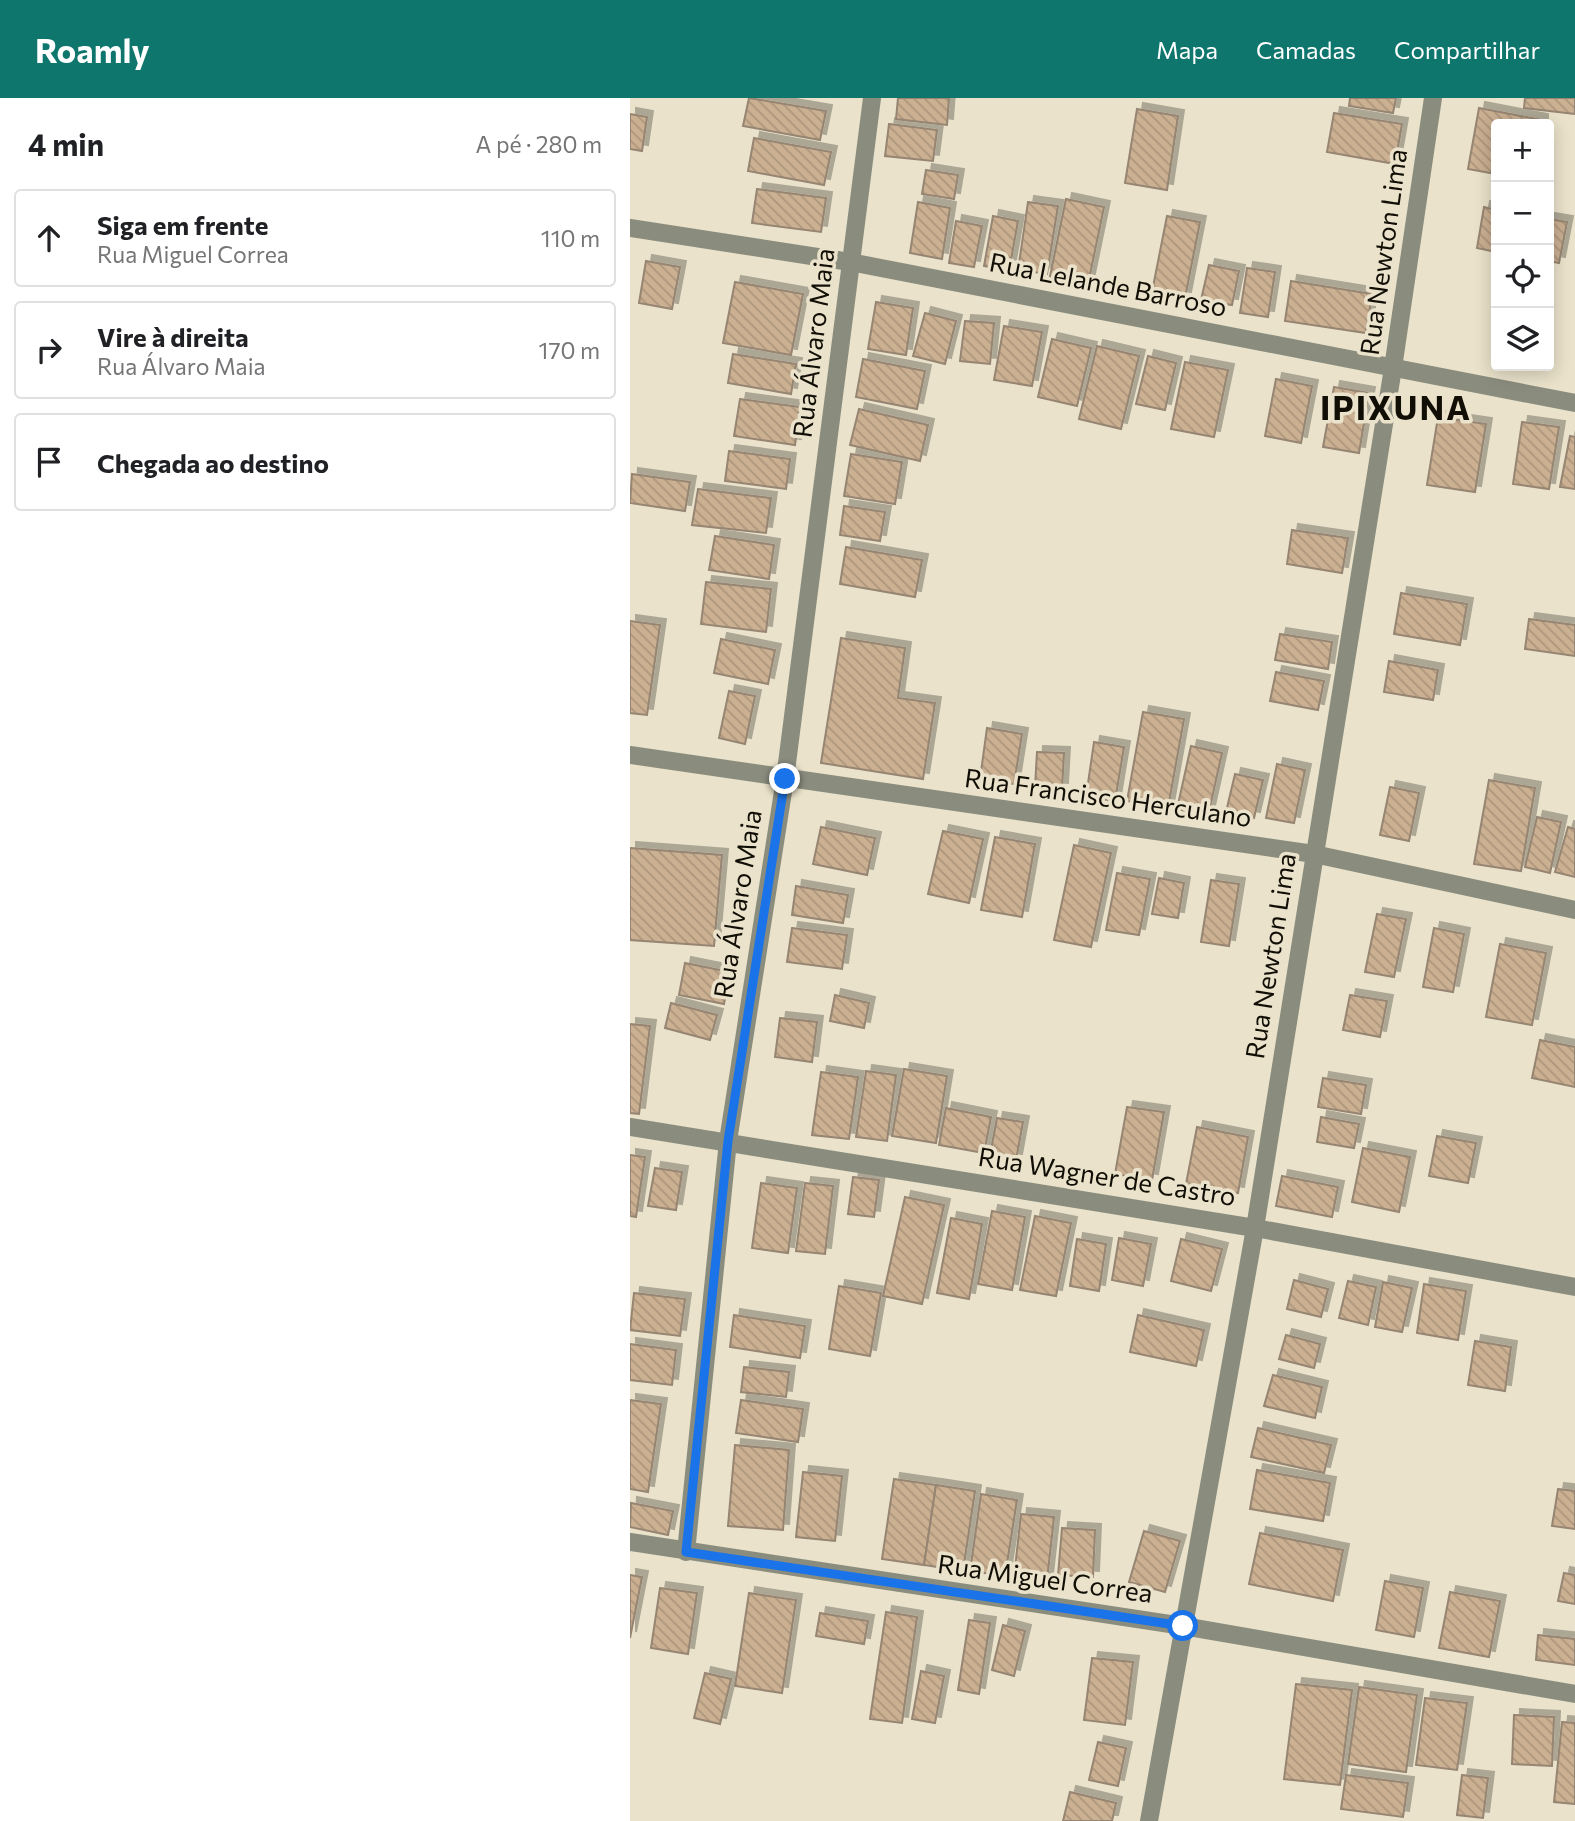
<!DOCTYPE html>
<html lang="pt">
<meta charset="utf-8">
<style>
:root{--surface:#fff;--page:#f2f2f2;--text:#202124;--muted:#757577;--line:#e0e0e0;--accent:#0f766e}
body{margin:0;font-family:Commissioner,sans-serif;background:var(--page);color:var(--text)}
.controls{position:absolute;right:21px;top:21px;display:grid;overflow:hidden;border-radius:7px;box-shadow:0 4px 18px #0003}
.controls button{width:63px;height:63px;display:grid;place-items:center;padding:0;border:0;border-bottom:2px solid var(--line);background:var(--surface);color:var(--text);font:35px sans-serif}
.stop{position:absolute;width:21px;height:21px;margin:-16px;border:5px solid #1a73e8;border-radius:50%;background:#fff}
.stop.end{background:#1a73e8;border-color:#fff;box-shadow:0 2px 7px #0008}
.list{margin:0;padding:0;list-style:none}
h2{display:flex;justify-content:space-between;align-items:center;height:91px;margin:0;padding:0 28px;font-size:30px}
h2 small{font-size:23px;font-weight:400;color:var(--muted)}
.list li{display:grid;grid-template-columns:46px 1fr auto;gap:21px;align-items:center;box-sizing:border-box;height:98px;margin:0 14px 14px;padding:0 14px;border:2px solid var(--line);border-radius:7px}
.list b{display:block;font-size:26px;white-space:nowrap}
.list p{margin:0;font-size:23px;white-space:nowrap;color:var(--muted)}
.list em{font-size:23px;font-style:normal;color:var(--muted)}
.icon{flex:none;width:38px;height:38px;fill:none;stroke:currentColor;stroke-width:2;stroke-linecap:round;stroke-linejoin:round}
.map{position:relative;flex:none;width:945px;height:1723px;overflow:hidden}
header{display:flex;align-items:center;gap:42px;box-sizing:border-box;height:98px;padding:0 35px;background:var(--accent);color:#fff}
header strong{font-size:33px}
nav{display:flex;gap:38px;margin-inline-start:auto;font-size:24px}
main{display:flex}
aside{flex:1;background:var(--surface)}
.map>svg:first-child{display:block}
</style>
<header>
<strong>Roamly</strong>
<nav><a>Mapa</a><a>Camadas</a><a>Compartilhar</a></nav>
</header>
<main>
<aside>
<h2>4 min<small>A pé · 280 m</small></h2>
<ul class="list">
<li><svg class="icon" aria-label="ahead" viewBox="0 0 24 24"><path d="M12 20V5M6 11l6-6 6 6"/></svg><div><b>Siga em frente</b><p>Rua Miguel Correa</p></div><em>110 m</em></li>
<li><svg class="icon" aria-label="right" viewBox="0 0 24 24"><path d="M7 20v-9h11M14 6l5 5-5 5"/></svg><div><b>Vire à direita</b><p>Rua Álvaro Maia</p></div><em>170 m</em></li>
<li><svg class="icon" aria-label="arrive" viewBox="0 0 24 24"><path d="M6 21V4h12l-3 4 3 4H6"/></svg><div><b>Chegada ao destino</b></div></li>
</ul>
</aside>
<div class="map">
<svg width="945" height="1723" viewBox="0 0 945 1723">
<defs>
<pattern id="building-back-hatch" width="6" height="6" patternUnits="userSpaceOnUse" patternTransform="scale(1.75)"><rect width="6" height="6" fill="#cbb092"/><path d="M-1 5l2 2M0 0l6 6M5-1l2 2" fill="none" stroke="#ad967c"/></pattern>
<filter id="shadow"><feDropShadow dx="6" dy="-6" stdDeviation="0" flood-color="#0004"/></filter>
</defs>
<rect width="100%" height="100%" fill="#eae2ca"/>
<g fill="url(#building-back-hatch)" stroke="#968572" stroke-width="2" filter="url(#shadow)">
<polygon points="119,0 196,13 190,42 113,28"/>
<polygon points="268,0 319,0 317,27 266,21"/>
<polygon points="720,0 766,0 763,15 719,8"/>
<polygon points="895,0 945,0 945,16 894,10"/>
<polygon points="849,10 912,22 912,26 866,26 866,76 838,71"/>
<polygon points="507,11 548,18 537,92 495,85"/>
<polygon points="704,15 772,26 765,66 697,54"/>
<polygon points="0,16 17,19 12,53 0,51"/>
<polygon points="259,26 307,32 303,63 255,58"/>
<polygon points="124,40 201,54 194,87 118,73"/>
<polygon points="296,72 328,77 324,101 292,96"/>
<polygon points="127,91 196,100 191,134 122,125"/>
<polygon points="436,101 474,109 457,191 419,183"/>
<polygon points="288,104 320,110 312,161 280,155"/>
<polygon points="398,104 428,108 417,176 388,172"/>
<polygon points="854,109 866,112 866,154 847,150"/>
<polygon points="363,118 388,123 379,173 354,168"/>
<polygon points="537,118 570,124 555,200 522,194"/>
<polygon points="919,121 937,124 929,165 919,163"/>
<polygon points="326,123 352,128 344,169 319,165"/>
<polygon points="16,163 50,169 42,211 9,205"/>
<polygon points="579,167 609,173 602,207 571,202"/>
<polygon points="617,170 645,174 638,219 610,215"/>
<polygon points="661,183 742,196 736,235 655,223"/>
<polygon points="105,184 173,196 161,257 93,245"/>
<polygon points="246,204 283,210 276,257 238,251"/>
<polygon points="295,215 326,223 315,266 283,258"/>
<polygon points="335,223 364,225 360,266 330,263"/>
<polygon points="374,228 412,234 402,288 364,282"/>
<polygon points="422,241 461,250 447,308 408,299"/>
<polygon points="467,248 509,258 491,331 449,321"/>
<polygon points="103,256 166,266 161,296 98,285"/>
<polygon points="518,258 546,265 535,312 506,306"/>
<polygon points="233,261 295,273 287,311 226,299"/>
<polygon points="555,264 598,272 584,339 541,331"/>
<polygon points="646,281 682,288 671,345 635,338"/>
<polygon points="704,289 739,295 729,355 693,349"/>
<polygon points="110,301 170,309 165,347 104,338"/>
<polygon points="229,311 298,327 290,363 220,347"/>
<polygon points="808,319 856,326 845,394 797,387"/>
<polygon points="892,324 929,329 919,391 883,386"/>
<polygon points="940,338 945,339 945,391 930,389"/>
<polygon points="99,353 160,361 156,391 95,383"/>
<polygon points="221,356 272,364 265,406 214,398"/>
<polygon points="2,376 60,384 55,413 0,405"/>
<polygon points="68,391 141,400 136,435 62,427"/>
<polygon points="214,408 255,414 250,443 210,437"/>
<polygon points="662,432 718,440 712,475 657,466"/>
<polygon points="85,438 144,447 139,481 79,472"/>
<polygon points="216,449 292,462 285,499 210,486"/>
<polygon points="76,484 141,491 136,534 71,526"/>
<polygon points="771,495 837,506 830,547 764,536"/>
<polygon points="899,521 945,527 945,558 895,551"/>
<polygon points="0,523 30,527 17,617 0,615"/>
<polygon points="650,536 702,544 698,571 645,562"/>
<polygon points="211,540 275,550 268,600 305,605 293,681 191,665"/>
<polygon points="91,541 145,552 138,586 84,575"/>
<polygon points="759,563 808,572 803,602 754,594"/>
<polygon points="646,574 694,583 688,612 640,603"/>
<polygon points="99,593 125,598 115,646 89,640"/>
<polygon points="513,614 554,621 538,710 497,703"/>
<polygon points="357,630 392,636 384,686 350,681"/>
<polygon points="464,644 494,649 485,703 456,699"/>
<polygon points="561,648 592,655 578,718 547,711"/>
<polygon points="407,654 434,655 432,691 405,689"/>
<polygon points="647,666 675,672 664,725 636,720"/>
<polygon points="605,676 633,682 624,720 596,714"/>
<polygon points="859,682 905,690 891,773 844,766"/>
<polygon points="760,689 789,695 779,743 750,737"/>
<polygon points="907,719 931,724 920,775 895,769"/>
<polygon points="191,729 245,740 237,777 183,766"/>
<polygon points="938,729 945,731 945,779 925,774"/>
<polygon points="313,733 353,741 339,805 298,796"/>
<polygon points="365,739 405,746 392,819 351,812"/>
<polygon points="444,747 481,755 461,849 424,842"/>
<polygon points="0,750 92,757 84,848 0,842"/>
<polygon points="487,775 520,781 509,837 476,832"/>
<polygon points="529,780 554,785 548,820 522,816"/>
<polygon points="581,782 609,786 599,848 571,844"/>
<polygon points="166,788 218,797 213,825 162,817"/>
<polygon points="747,816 776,821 764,879 735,874"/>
<polygon points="162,830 217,837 212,871 157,864"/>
<polygon points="804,830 834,836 823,894 793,889"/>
<polygon points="870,846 916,855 902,927 856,919"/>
<polygon points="55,865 100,874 94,906 49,897"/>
<polygon points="205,897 239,905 234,930 200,923"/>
<polygon points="720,897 757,903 750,939 713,932"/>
<polygon points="41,905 87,917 80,942 35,930"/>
<polygon points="150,920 187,924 182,964 145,959"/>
<polygon points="0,926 20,928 9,1016 0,1015"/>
<polygon points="910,942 945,949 945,989 902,980"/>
<polygon points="274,971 317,978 306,1045 262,1038"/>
<polygon points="236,973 266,977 257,1043 226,1039"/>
<polygon points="191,974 228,979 219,1041 182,1037"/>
<polygon points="693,980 736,987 731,1016 688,1009"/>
<polygon points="497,1009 534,1014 522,1082 485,1076"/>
<polygon points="316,1010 361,1019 354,1055 309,1047"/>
<polygon points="691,1019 729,1026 724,1050 687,1044"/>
<polygon points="367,1020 393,1024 386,1062 360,1057"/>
<polygon points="567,1029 618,1039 608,1095 556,1086"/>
<polygon points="807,1038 846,1045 838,1085 799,1078"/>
<polygon points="733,1050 780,1059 769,1114 722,1104"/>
<polygon points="0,1057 15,1059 6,1119 0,1118"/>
<polygon points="25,1070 52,1074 46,1112 18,1108"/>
<polygon points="652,1078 708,1089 702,1119 646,1108"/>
<polygon points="223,1079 249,1082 244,1119 218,1116"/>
<polygon points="131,1085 167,1090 158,1155 122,1150"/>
<polygon points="175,1085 203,1088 195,1156 166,1153"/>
<polygon points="275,1099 314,1107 292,1206 253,1198"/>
<polygon points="362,1113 395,1119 382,1192 348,1186"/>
<polygon points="405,1118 441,1125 426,1198 390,1192"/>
<polygon points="321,1120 352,1126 339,1201 307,1195"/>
<polygon points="489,1140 521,1146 513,1188 482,1182"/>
<polygon points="447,1141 476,1146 469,1193 440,1188"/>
<polygon points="551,1141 592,1151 581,1193 541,1183"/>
<polygon points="664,1182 698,1191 691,1219 657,1211"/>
<polygon points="718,1183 746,1189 738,1227 709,1220"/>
<polygon points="753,1184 782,1190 772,1234 745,1229"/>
<polygon points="794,1186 836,1193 828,1242 787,1235"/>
<polygon points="209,1188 251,1195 240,1258 199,1251"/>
<polygon points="4,1195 55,1201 50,1238 0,1232"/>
<polygon points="104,1217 175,1228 170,1260 100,1249"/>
<polygon points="508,1217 574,1232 566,1268 500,1254"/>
<polygon points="656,1237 690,1246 684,1270 649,1261"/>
<polygon points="845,1243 881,1249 875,1293 838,1287"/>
<polygon points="0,1246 46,1252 42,1287 0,1282"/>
<polygon points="114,1269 159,1274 156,1299 111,1294"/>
<polygon points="643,1277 692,1289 685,1320 634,1308"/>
<polygon points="0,1302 31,1306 18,1394 0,1391"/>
<polygon points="111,1302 173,1311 168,1344 106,1335"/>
<polygon points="628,1330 701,1347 694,1375 621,1359"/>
<polygon points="105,1347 159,1352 153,1432 98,1428"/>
<polygon points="627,1372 700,1385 693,1423 620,1411"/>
<polygon points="173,1374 212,1378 205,1443 166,1439"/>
<polygon points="264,1381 306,1387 294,1467 252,1461"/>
<polygon points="306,1387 345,1393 333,1473 294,1467"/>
<polygon points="928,1391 945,1393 945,1431 922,1428"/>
<polygon points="351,1396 387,1402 375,1478 340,1473"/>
<polygon points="1,1405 43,1413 38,1437 0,1429"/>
<polygon points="391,1416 424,1419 417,1482 384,1479"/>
<polygon points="432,1430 465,1432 463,1479 428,1477"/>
<polygon points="514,1433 550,1443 535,1494 499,1484"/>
<polygon points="630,1435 713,1452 703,1503 619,1486"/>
<polygon points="934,1475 945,1477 945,1506 928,1503"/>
<polygon points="0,1477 12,1479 0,1540"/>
<polygon points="755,1483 793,1490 784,1539 746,1532"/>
<polygon points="30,1490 67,1495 58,1556 21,1550"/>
<polygon points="820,1494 870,1503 859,1559 809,1550"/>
<polygon points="119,1495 166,1502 152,1595 105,1588"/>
<polygon points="256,1514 287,1519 272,1625 240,1621"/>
<polygon points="190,1515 238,1523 234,1546 186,1538"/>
<polygon points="339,1522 360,1525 349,1596 328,1592"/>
<polygon points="373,1527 395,1533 384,1578 362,1572"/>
<polygon points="908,1537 945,1541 945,1567 906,1562"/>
<polygon points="462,1560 503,1564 495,1627 454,1622"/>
<polygon points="291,1573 314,1578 305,1625 282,1621"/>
<polygon points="75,1575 101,1581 90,1626 64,1620"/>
<polygon points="666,1586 722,1592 710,1687 654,1681"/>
<polygon points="729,1589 787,1597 776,1674 718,1666"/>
<polygon points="795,1600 837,1605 827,1672 786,1667"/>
<polygon points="884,1617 924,1619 922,1668 882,1666"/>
<polygon points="932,1624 945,1625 945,1706 924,1704"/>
<polygon points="468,1644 496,1650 488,1688 459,1682"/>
<polygon points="716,1677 778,1685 773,1719 711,1711"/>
<polygon points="832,1677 858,1680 853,1720 827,1717"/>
<polygon points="440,1694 486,1705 482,1723 433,1723"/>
</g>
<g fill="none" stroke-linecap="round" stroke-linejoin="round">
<g stroke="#8a8d7e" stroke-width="18">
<polyline points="0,130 220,164 945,305"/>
<polyline points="0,657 684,756 945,812"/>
<polyline points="0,1029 625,1130 945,1189"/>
<polyline points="0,1444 553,1528 945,1596"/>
<polyline points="56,1454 98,1043 155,681 242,0"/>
<polyline points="519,1723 625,1130 763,270 803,0"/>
</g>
</g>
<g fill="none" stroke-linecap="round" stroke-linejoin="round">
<polyline stroke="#1a73e8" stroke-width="9" points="155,681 98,1043 56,1454 553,1528"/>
</g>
<g text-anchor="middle" stroke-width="7" stroke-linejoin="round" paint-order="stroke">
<g font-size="26" fill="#110e06" stroke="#eae2ca">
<text transform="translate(754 154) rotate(-82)" y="9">Rua Newton Lima</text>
<text transform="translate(478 187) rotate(11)" y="9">Rua Lelande Barroso</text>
<text transform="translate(184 245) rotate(-83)" y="9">Rua Álvaro Maia</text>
<text transform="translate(478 700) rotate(8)" y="9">Rua Francisco Herculano</text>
<text transform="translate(108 806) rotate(-81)" y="9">Rua Álvaro Maia</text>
<text transform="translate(641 858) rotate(-81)" y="9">Rua Newton Lima</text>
<text transform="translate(477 1079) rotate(9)" y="9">Rua Wagner de Castro</text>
<text transform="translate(415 1481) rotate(8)" y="9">Rua Miguel Correa</text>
</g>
<g font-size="33" font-weight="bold" letter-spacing="2" fill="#110e06" stroke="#eae2ca">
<text x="766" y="322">IPIXUNA</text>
</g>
</g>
</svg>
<div class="controls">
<button>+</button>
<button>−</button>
<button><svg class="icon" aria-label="locate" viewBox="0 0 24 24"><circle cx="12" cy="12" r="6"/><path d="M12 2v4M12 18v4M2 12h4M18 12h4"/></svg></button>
<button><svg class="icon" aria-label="layers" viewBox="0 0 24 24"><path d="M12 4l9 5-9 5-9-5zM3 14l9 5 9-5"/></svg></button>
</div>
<div class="stop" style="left:553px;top:1528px"></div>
<div class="stop end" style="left:155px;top:681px"></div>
</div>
</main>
